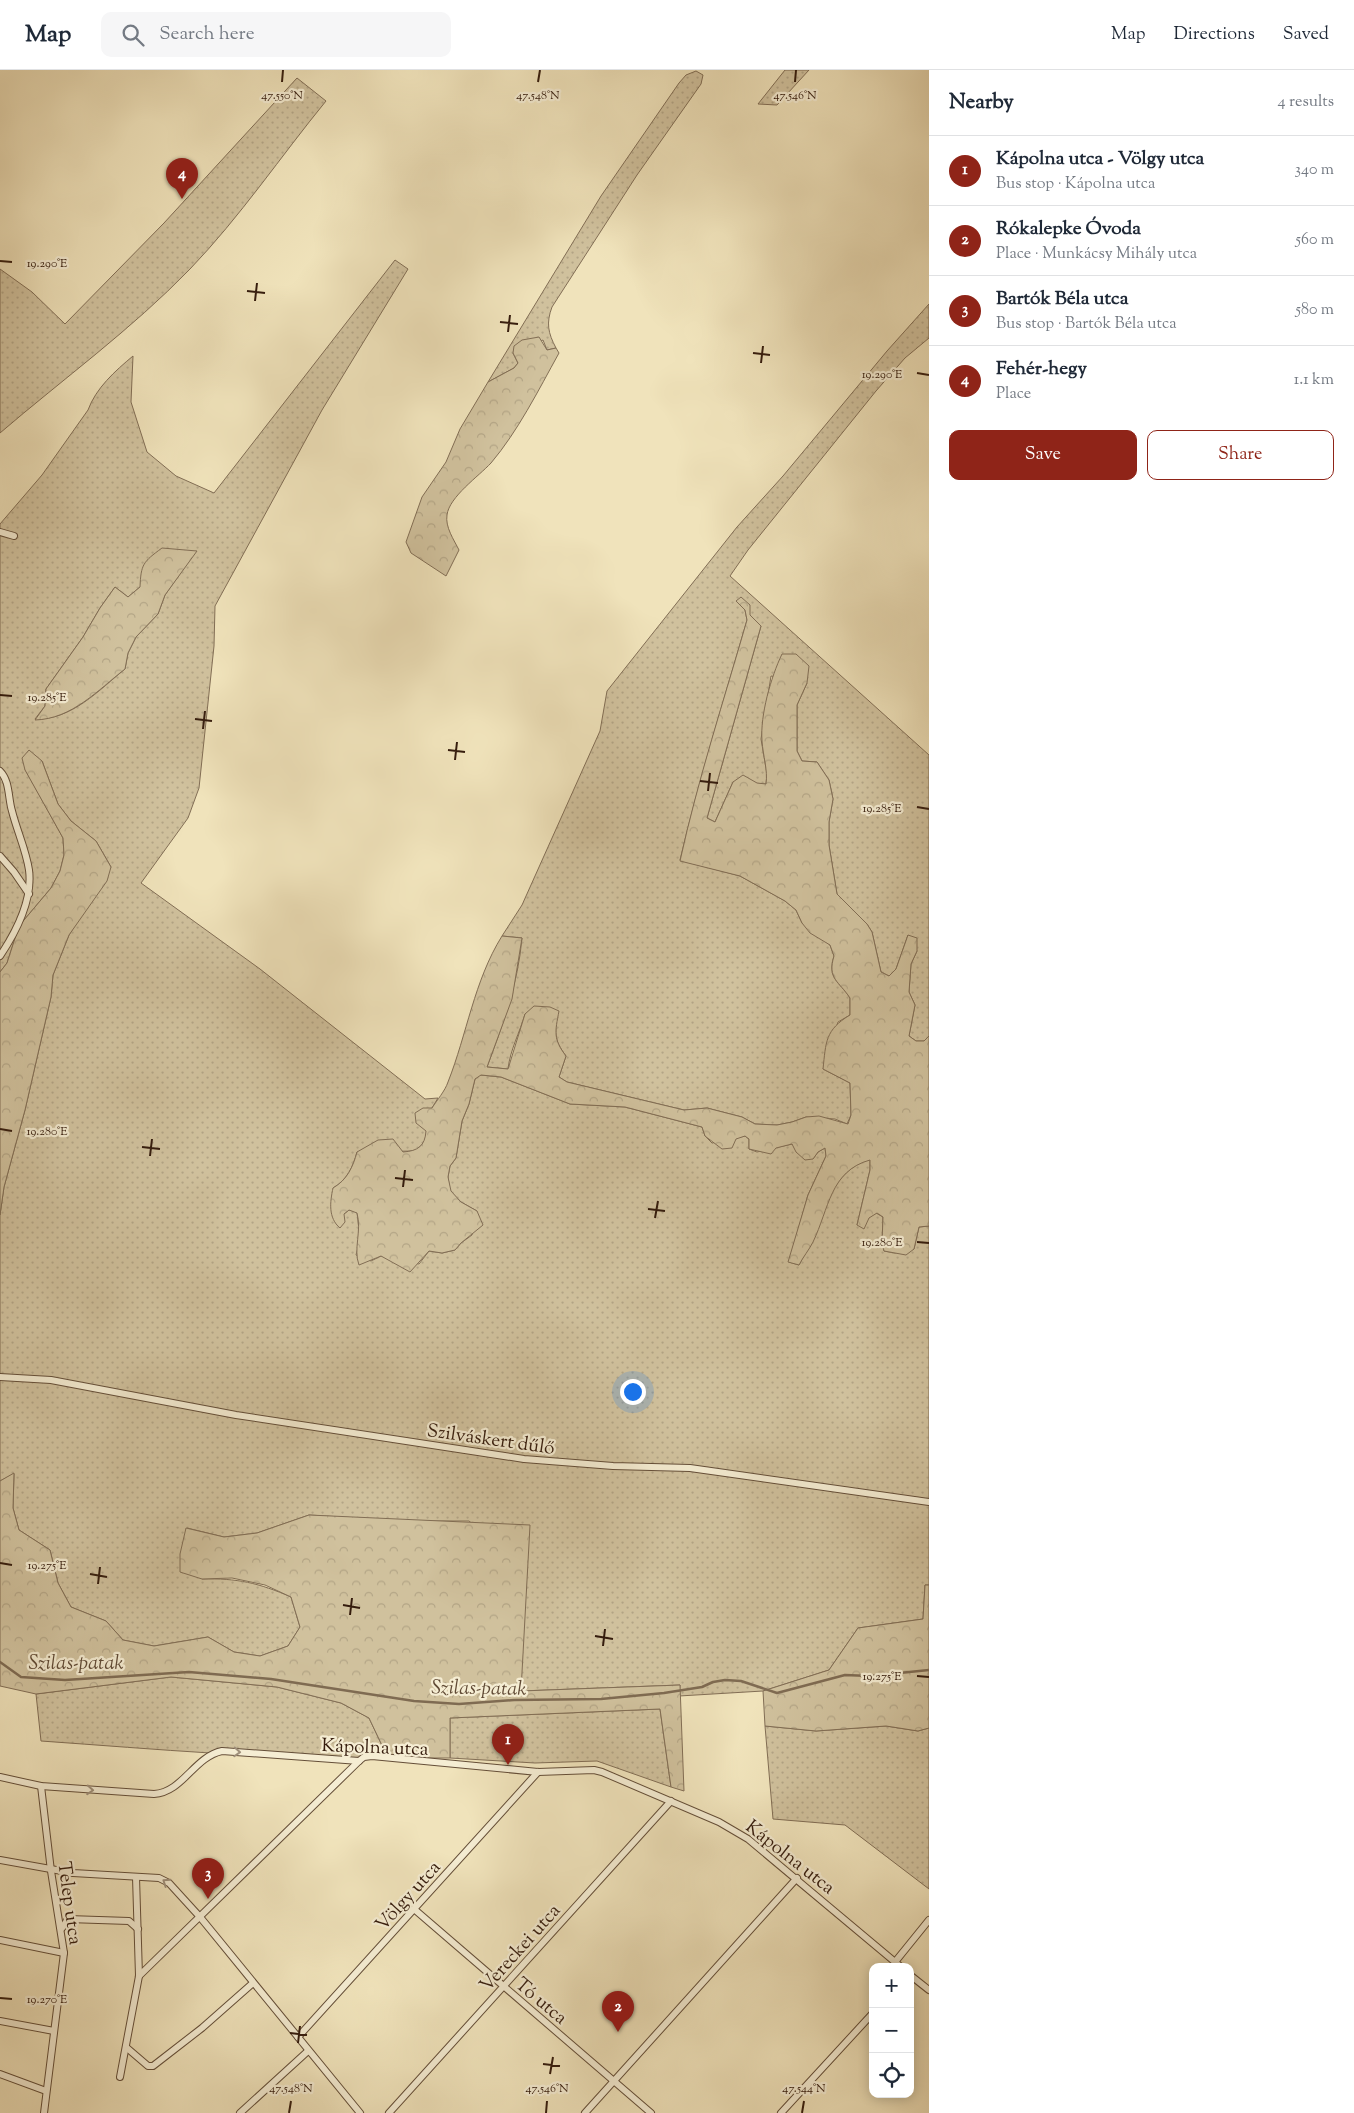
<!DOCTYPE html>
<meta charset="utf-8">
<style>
:root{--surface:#fff;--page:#f6f6f7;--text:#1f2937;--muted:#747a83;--line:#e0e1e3;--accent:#8f2418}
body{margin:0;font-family:"Sorts Mill Goudy",serif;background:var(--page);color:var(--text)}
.controls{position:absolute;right:15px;bottom:15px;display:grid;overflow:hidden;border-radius:10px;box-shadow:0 2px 12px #0003}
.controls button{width:45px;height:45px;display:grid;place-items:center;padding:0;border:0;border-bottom:1px solid var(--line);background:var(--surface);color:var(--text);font:25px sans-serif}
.you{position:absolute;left:632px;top:1321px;width:18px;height:18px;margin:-12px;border:4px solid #fff;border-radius:50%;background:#1a73e8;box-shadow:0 0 0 8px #1a73e833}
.badge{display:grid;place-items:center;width:32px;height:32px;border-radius:50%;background:var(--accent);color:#fff;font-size:16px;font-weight:700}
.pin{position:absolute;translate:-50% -41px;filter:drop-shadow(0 1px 2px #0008)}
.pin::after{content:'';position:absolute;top:26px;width:18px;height:15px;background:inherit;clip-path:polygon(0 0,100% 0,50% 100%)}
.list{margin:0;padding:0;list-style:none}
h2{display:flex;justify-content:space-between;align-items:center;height:65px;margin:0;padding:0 20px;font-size:21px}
h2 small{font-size:16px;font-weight:400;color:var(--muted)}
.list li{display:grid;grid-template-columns:32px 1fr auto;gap:15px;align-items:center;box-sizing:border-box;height:70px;padding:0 20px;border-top:1px solid var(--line)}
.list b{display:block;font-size:19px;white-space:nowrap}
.list p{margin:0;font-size:16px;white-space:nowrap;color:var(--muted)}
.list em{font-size:16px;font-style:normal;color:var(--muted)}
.actions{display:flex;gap:10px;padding:15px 20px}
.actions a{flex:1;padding:11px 0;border:1px solid var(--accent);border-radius:10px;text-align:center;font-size:18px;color:var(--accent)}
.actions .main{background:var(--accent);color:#fff}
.icon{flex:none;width:28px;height:28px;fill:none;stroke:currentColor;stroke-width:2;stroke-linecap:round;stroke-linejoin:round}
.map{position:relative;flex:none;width:929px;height:2043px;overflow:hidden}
header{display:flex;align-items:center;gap:30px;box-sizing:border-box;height:70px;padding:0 25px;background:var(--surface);border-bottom:1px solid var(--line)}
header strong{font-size:24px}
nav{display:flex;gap:28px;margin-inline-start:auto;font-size:18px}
.search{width:350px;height:45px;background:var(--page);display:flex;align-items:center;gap:12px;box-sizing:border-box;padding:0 18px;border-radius:10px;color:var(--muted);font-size:19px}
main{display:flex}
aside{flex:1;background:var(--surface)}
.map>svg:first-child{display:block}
</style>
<header>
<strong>Map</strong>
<div class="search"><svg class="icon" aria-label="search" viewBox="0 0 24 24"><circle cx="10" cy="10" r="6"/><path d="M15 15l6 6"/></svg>Search here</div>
<nav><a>Map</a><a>Directions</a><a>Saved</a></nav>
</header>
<main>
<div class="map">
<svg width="929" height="2043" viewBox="0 0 929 2043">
<defs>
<pattern id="grass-dots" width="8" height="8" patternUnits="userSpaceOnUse" patternTransform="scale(1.25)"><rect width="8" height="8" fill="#d0c19d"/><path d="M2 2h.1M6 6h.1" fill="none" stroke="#b3a586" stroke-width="1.8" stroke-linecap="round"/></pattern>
<pattern id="forest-crowns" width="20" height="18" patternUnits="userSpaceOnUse" patternTransform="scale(1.25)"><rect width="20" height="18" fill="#d0c19d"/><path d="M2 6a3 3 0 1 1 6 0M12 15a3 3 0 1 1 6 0" fill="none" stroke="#b3a586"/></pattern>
</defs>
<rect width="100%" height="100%" fill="#f0e3bb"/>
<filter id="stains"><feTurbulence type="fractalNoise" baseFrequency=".004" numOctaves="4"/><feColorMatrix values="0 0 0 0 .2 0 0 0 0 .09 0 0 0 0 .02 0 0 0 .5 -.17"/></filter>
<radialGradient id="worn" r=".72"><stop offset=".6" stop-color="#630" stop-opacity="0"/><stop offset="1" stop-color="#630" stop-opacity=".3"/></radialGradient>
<g fill="url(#grass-dots)" stroke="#826e55" fill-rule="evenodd">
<polygon points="785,0 809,0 777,35 758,34"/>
<path d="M 696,1 L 703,5 L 701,14 L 637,105 L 552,237 C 546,253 548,263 556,278 L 547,280 L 543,270 L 513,283 L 518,293 L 514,298 L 488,312 L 601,126 L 679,13 L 686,5 Z"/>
<path d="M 297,8 L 326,31 C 281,86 240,147 190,199 C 132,259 63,309 0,363 L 0,199 L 32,222 L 65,254 L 164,153 Z"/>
<path d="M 395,190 L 408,199 L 322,340 L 215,536 L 214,576 L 199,718 L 188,748 L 141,813 L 260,899 L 425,1029 L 438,1028 L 432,1038 L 425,1072 L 415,1081 L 357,1082 C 353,1097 347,1110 333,1118 L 344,1144 L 349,1140 L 357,1142 L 360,1170 L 356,1185 L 371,1191 L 381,1186 L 419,1194 L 429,1181 L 442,1183 L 455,1180 L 461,1173 L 472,1165 L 477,1141 L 461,1132 L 450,1121 L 448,1107 L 450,1096 L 456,1088 L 462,1051 L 469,1034 L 475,1009 L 480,1005 L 501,1007 L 570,1034 L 625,1037 L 702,1057 L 705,1066 L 712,1073 L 745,1066 L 749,1069 L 749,1079 L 757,1082 L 792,1074 L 813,1089 L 818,1082 L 825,1078 L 826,1086 L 808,1125 L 789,1192 L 799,1195 C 819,1159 826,1102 870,1089 L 870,1100 L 857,1155 L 876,1143 L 883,1147 L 882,1173 L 884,1181 L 895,1183 L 914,1179 L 919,1157 L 929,1156 L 929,1515 L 925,1515 L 923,1549 L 858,1558 L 829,1600 L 763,1621 L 679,1626 L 680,1615 L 520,1621 L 527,1498 L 469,1451 L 408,1451 L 309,1445 L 257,1463 L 224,1467 L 187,1458 L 202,1509 C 237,1508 259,1513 291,1527 L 300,1557 L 288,1576 L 260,1586 L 234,1582 L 208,1567 L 154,1576 L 123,1570 L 106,1551 L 71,1537 L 58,1513 L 50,1480 L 19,1460 L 13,1438 L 14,1404 L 0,1411 L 0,1145 L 4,1117 L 25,1040 L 51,927 L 53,905 L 69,865 L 111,797 L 96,771 L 71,751 L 58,734 L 42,691 L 25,699 L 63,768 L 64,785 L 60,801 L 51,818 L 19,856 L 7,893 L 0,902 L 0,454 L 42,405 L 88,340 C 96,318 115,301 133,286 L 131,332 L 147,382 L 176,406 L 214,423 ZM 196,481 L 165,525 L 158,544 L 136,567 L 128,583 L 125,599 C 99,620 72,650 35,649 L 45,636 L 46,619 L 83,567 L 100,538 L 115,517 L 128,527 L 140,517 Z"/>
<path d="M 929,234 L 929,268 L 905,288 L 876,321 L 748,480 L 730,506 L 929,685 L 929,966 L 924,971 L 916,971 L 909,966 L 915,935 L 909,922 L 911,894 L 917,881 L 908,865 L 896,899 L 889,906 L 881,902 L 872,862 L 867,854 L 837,824 L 829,775 L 829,752 L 833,729 L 829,710 L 817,692 L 802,691 L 797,681 L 797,635 L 807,613 L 771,606 L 761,669 L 767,704 L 766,714 L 733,712 L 715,752 L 707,748 L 761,556 L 745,540 L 747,550 C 724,630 699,709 680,790 L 740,806 L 785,831 L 796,840 L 802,853 L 830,875 L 834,886 C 827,909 839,911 850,928 L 850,945 L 838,952 L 823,999 L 850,1013 L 851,1045 L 847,1054 L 835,1049 L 806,1047 L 792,1052 L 777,1055 L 755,1054 L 742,1047 L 707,1038 L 684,1040 L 567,1012 L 559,1007 L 566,986 C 553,969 555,962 558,941 L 525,944 C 520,962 510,980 508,999 L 487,997 C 503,954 518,914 522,868 L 502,866 L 522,835 L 600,661 L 607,621 L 737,457 L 783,406 L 887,281 Z"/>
<path d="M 171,1607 L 277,1617 L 341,1633 L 369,1648 L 388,1688 C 272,1690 156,1679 41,1671 L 36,1624 Z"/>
<polygon points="660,1639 671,1717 597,1691 535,1693 450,1688 450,1648"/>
<polygon points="765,1656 816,1661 886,1656 918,1661 929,1658 929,1819 845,1755 773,1749"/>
</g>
<g fill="url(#forest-crowns)" stroke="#826e55">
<path d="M 539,267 L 547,280 L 556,278 L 559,283 C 538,321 518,361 491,393 C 479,406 449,427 447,445 C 445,457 454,470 459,480 L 446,506 L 411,483 L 406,472 L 422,427 L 446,392 L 460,359 L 488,312 L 514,298 L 518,293 L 513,283 L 514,276 L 522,270 Z"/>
<path d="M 162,478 L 197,481 L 165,525 L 158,544 L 136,567 L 128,583 L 125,599 C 98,620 72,649 35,650 L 45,636 L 46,619 L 83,567 L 100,538 L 115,517 L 128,527 L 140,517 C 141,494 143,492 162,478 Z"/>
<path d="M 741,527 L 750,535 L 750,545 L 761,556 L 707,748 L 715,752 L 733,712 L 743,705 L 757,713 L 766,714 C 768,700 763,686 762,671 C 760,645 771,607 782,584 L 796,584 L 809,596 L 807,613 L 797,635 L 797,681 L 802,691 L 817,692 L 829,710 L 833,729 L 829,752 L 829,775 L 837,824 L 867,854 L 872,862 L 881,902 L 889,906 L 896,899 L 908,865 L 917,868 L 917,881 L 911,894 L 909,922 L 915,935 L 909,966 L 916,971 L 924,971 L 929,966 L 929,1156 L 919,1157 L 914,1179 L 906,1185 L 884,1181 L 882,1173 L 883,1147 L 877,1143 L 869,1148 L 864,1159 L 857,1155 L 870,1100 L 870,1090 C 830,1101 829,1139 813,1172 C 809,1180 803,1187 799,1195 L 788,1192 L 808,1125 L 826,1086 L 825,1078 L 818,1082 L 813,1089 L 805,1090 L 796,1082 L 792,1074 L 776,1078 L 771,1084 L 749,1079 L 749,1069 L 745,1066 L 736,1069 L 732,1078 L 722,1079 L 705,1066 L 702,1057 L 625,1037 L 570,1034 L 501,1007 L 481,1005 L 475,1009 L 469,1034 L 462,1051 L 456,1088 L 450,1096 L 448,1107 L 451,1121 L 461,1132 L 477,1141 L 483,1155 L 461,1173 L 455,1180 L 442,1183 L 429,1181 L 410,1202 L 381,1186 L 359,1195 C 353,1179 362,1161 357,1143 L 349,1140 L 344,1144 L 345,1152 L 340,1158 C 328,1148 330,1132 333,1118 C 347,1110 353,1097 357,1082 L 378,1070 L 393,1069 L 403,1082 C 418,1081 425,1076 426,1061 L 416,1053 L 415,1043 L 423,1038 L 432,1038 C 437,1030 445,1021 448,1012 C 467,964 474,911 502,866 L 522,868 L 512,929 L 487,997 L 508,999 L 525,944 L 534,936 L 550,937 L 559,941 C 555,962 553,969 566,986 L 559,1007 L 567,1012 L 684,1040 L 707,1038 L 742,1047 L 755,1054 L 777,1055 L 792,1052 L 806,1047 L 819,1046 L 848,1054 L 851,1045 L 850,1013 L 823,999 C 826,972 825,960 850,945 L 850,928 C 839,911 827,909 834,886 L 830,875 L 810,863 L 802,853 L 796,840 L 785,831 L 740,806 L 680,791 C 698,709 724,630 747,550 L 745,540 L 736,531 Z"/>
<polygon points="29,680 42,691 58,734 71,751 96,771 111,797 107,811 69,865 53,905 51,927 25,1040 4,1117 0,1145 0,902 7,893 19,856 51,818 60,801 64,785 63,768 25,700 22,688"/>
<polygon points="14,1403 13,1438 19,1460 50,1480 58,1513 71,1537 106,1551 123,1570 154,1576 208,1567 234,1582 260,1586 288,1576 300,1557 291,1527 265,1515 232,1508 202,1509 180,1502 180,1484 186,1458 224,1467 257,1463 309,1445 530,1455 521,1621 680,1615 684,1721 671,1717 660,1639 450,1648 450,1688 388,1688 369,1648 341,1633 277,1617 171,1607 36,1624 0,1616 0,1411"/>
<polygon points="925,1515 929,1515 929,1658 918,1661 886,1656 816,1661 765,1656 763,1621 829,1600 858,1558 923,1549"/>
</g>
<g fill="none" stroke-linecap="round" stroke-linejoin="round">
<polyline stroke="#7f6b52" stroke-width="2.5" points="0,1592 21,1607 65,1610 189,1602 271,1609 414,1631 459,1634 514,1630 601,1629 664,1623 702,1617 713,1612 725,1610 741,1611 777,1623 845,1605 870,1606 929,1600"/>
<g stroke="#644e38" stroke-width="8">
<g id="minor">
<polyline points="0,462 14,466"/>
<path d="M 0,701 C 10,711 8,728 12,741 C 17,761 26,780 29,800 C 33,830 16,862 0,886"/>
<polyline points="0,786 14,802 29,824"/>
<polyline points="0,1307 51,1310 236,1345 524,1389 613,1396 690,1398 929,1432"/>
<path d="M 0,1707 L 41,1716 L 154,1724 C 183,1722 194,1687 222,1681 L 359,1691"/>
<polyline points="41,1716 51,1801 64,1883 44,2043"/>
<polyline points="0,1790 73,1803 159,1808 169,1813 200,1847 360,2043"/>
<polyline points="414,1839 651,2043"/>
<polyline points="62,1858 68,1849 129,1851 138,1859"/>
<polyline points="0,1870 64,1883"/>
<polyline points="895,1892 929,1850"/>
<polyline points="910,1905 929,1920"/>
<polyline points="139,1906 359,1691 364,1687 372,1686 538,1702 594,1700 602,1702 719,1752 748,1769 901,1897"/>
<polyline points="0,1951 54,1961"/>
<polyline points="298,1967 538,1702"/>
<polyline points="127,1978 148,1996 153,1996 202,1958 253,1913"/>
<polyline points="0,2004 46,2021"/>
<polyline points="120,2007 139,1906 136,1807"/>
<polyline points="240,2043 308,1981"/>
<polyline points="389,2043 671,1731"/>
<polyline points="585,2043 797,1808"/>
<polyline points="781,2043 873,1943"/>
</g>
</g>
<use href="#minor" stroke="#f5edd3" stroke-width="6"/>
</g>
<defs><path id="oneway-chevron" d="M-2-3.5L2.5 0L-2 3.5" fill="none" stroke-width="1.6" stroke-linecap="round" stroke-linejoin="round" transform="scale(1.25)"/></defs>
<g stroke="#9f8f7a">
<use href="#oneway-chevron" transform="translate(237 1682) rotate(3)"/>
<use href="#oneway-chevron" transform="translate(90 1720) rotate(4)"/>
<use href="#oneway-chevron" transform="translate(166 1812) rotate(-146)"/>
</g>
<path fill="none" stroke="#351c0d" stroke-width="2" d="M 282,12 L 283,0M 538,12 L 540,0M 795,12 L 796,0M 0,191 L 12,192M 247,221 L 265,223M 255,231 L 257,213M 500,252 L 518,254M 508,262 L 510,245M 753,283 L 770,285M 761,293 L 763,276M 917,303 L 929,305M 0,625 L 12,626M 195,649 L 212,651M 203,659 L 205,641M 448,680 L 465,682M 455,690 L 457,672M 700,711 L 718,713M 708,721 L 710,703M 917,737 L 929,739M 0,1059 L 12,1061M 142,1077 L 160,1079M 150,1086 L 152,1069M 395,1108 L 413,1110M 403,1117 L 405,1100M 648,1139 L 665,1141M 655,1148 L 658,1131M 917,1172 L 929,1173M 0,1493 L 12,1495M 90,1504 L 107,1507M 98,1514 L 100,1497M 343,1535 L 360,1538M 350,1545 L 352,1528M 595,1566 L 613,1569M 603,1576 L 605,1559M 917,1606 L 929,1607M 0,1928 L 12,1929M 290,1963 L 307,1965M 298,1973 L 300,1956M 543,1994 L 560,1996M 550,2004 L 553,1987M 289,2043 L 291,2031M 546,2043 L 547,2031M 802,2043 L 804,2031"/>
<g text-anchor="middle" stroke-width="4.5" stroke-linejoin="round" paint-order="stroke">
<g font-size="19" fill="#351c0d" stroke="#f5edd3">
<text transform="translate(491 1368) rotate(8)" y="7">Szilváskert dűlő</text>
<text transform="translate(375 1676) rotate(2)" y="7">Kápolna utca</text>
<text transform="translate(791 1786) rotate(38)" y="7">Kápolna utca</text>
<text transform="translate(407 1825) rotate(-48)" y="7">Völgy utca</text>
<text transform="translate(71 1833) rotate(82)" y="7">Telep utca</text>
<text transform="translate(519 1877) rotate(-48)" y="7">Vereckei utca</text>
<text transform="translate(542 1930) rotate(40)" y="7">Tó utca</text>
</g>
<g font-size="20" font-style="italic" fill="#604a35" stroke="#f5edd3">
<text x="76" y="1599">Szilas-patak</text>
<text transform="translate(479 1617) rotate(1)" y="7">Szilas-patak</text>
</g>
</g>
<g font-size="12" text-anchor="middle" fill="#351c0d" stroke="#f5edd3" stroke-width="4.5" stroke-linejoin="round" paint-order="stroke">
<text x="538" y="29">47.548°N</text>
<text x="282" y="29">47.550°N</text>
<text x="795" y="29">47.546°N</text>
<text x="47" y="197">19.290°E</text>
<text x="882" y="308">19.290°E</text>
<text x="47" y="631">19.285°E</text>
<text x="882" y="742">19.285°E</text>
<text x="47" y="1065">19.280°E</text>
<text x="882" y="1176">19.280°E</text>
<text x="47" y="1499">19.275°E</text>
<text x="882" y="1610">19.275°E</text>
<text x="47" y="1933">19.270°E</text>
<text x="291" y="2022">47.548°N</text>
<text x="547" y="2022">47.546°N</text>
<text x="804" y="2022">47.544°N</text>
</g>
<rect width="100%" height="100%" filter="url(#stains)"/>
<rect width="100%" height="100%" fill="url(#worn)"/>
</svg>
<div class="controls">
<button>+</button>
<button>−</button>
<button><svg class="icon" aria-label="locate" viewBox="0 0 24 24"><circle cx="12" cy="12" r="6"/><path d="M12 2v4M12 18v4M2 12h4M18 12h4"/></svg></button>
</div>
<div class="you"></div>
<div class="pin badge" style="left:508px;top:1695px">1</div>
<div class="pin badge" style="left:618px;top:1962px">2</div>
<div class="pin badge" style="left:208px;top:1829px">3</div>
<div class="pin badge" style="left:182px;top:129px">4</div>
</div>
<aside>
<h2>Nearby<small>4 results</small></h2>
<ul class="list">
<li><span class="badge">1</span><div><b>Kápolna utca - Völgy utca</b><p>Bus stop · Kápolna utca</p></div><em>340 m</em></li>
<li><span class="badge">2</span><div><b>Rókalepke Óvoda</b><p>Place · Munkácsy Mihály utca</p></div><em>560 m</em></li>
<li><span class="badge">3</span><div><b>Bartók Béla utca</b><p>Bus stop · Bartók Béla utca</p></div><em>580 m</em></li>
<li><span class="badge">4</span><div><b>Fehér-hegy</b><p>Place</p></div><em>1.1 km</em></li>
</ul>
<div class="actions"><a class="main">Save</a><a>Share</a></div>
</aside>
</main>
